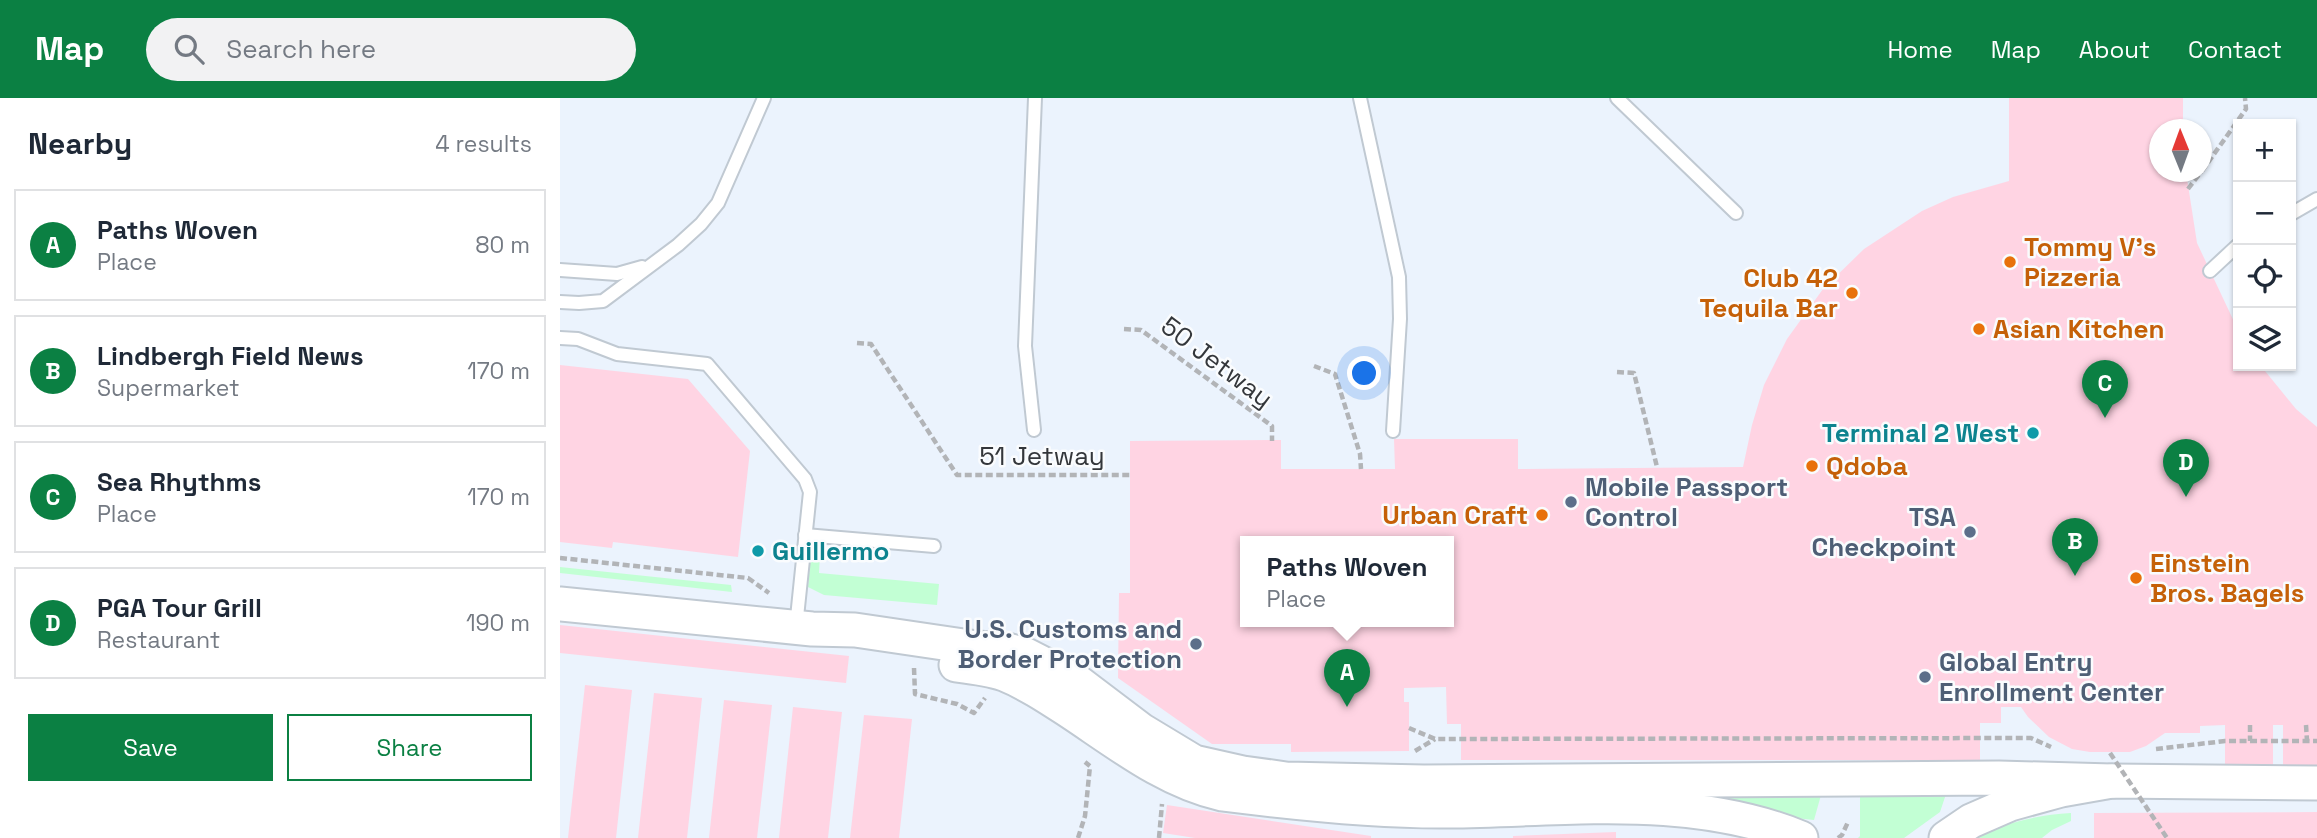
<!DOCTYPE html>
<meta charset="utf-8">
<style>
:root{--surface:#fff;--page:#f2f2f3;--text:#1f2937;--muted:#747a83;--line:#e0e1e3;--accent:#0b8043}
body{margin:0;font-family:"Space Grotesk",sans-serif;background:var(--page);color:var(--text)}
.controls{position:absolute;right:21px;top:21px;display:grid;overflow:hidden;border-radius:0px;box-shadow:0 2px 5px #0004}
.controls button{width:63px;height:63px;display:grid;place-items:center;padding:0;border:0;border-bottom:2px solid var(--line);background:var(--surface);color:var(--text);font:35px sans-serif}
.compass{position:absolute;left:1589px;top:21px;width:63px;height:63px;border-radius:50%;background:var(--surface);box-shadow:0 2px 5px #0004;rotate:359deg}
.you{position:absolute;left:805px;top:276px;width:24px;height:24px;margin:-18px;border:5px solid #fff;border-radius:50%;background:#1a73e8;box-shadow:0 0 0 10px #1a73e833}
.badge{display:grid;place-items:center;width:46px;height:46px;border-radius:50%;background:var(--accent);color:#fff;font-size:23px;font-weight:700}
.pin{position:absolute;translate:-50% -58px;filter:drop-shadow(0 2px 4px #0008)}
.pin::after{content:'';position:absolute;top:37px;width:24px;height:21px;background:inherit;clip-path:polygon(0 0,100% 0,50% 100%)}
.popup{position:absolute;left:680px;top:438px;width:214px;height:91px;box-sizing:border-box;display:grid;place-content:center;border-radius:0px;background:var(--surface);filter:drop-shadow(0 2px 5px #0005);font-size:23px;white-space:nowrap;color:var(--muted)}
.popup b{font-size:26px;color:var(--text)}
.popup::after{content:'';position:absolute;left:50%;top:100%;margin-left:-14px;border:14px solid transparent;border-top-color:var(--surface)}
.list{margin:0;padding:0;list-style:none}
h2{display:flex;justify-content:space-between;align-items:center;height:91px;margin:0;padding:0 28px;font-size:30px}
h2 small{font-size:23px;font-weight:400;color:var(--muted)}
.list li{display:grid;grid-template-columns:46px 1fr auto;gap:21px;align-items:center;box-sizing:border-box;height:112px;margin:0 14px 14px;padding:0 14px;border:2px solid var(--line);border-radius:0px}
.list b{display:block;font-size:26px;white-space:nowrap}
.list p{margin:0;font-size:23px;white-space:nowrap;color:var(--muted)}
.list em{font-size:23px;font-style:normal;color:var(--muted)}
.actions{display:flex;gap:14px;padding:21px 28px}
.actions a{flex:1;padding:16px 0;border:2px solid var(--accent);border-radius:0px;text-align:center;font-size:24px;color:var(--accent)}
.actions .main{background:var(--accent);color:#fff}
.icon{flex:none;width:38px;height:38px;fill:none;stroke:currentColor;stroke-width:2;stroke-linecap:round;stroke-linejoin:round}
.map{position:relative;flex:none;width:1757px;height:740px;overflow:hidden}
header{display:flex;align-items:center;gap:42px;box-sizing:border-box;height:98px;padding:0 35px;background:var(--accent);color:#fff}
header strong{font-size:33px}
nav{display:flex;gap:38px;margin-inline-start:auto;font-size:24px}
.search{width:490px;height:63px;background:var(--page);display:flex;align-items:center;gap:18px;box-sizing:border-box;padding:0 24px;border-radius:38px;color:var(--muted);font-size:26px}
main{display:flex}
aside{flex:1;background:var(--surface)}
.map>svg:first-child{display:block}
</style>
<header>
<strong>Map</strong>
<div class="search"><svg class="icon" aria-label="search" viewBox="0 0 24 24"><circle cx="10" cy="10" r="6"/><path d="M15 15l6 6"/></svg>Search here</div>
<nav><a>Home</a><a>Map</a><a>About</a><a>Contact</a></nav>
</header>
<main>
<aside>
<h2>Nearby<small>4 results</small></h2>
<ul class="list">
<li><span class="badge">A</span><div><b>Paths Woven</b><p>Place</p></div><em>80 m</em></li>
<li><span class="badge">B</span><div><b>Lindbergh Field News</b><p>Supermarket</p></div><em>170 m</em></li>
<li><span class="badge">C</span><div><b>Sea Rhythms</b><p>Place</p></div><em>170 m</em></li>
<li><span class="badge">D</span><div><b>PGA Tour Grill</b><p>Restaurant</p></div><em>190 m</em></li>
</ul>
<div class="actions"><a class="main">Save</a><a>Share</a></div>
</aside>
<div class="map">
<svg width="1757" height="740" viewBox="0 0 1757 740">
<rect width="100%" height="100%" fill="#fafcfe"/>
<path fill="#ebf3fd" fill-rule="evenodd" d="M 0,0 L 1757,0 L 1757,740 L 0,740 ZM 1678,26 L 1731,26 L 1731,268 L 1678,268 ZM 1600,32 L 1642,32 L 1642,74 L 1600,74 ZM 686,443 L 888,443 L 888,523 L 686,523 Z"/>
<g fill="#c2ffd4">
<polygon points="251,455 260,456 259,475 379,486 377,507 264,497 248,489"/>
<polygon points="0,469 171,487 172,494 0,475"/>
<polygon points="1151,689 1261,697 1254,722 1150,711"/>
<polygon points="1386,696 1380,714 1344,740 1298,740 1300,738 1300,697"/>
<path d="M 1511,715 L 1511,723 L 1492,732 L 1482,740 L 1411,740 C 1443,726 1475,717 1511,715 Z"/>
</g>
<g fill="#ffd4e3" fill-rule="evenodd">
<path d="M 1449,0 L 1623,0 L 1623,32 L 1600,32 L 1600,74 L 1626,74 L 1637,145 L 1678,232 L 1678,268 L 1701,268 L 1736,311 L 1757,329 L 1757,672 L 1723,671 L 1723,627 L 1713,627 L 1713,672 L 1665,671 L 1665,627 L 1640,628 L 1640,635 L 1605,635 L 1586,648 L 1570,654 L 1530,654 L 1512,651 L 1489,639 L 1468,619 L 1461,609 L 1441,609 L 1441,625 L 1420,625 L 1420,662 L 901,662 L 901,626 L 887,626 L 886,589 L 844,590 L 844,604 L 849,604 L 849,653 L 731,654 L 731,646 L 652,646 L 558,580 L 559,495 L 570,495 L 570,343 L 721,342 L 721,371 L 835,371 L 834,341 L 958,341 L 958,371 L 1183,369 L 1192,327 L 1204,287 L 1227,241 L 1263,191 L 1304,151 L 1362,113 L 1393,99 L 1449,83 ZM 686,443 L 888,443 L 888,523 L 686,523 Z"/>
<polygon points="0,267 128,281 190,353 178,459 53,444 52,450 0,444"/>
<polygon points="0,527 289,558 286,585 0,555"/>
<polygon points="25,587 72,592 56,740 8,740"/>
<polygon points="94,595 142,600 127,740 78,740"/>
<polygon points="164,602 212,607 197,740 149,740"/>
<polygon points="233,609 282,614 268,740 219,740"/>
<polygon points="304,617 352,621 339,740 290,740"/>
<polygon points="607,707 811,738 811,740 635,740 603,735"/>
<polygon points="1757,714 1757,740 1534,740 1534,715"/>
<polygon points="1056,734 1056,740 953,740 953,738"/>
</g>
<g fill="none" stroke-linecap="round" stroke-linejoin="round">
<g stroke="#c0c9d2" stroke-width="16">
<g id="lane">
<polyline points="800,0 839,179 840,221 833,333"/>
<polyline points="1057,0 1176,115"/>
<polyline points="1731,116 1757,101"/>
<polyline points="0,172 57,176 82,169"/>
<polyline points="1650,173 1678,147"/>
<polyline points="0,204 19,205 43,203 118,147 141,126 158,105 204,0"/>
<polyline points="0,240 18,241 57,256 147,266 245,381 250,394 236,529"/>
<polyline points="474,332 465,248 475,0"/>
<polyline points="245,437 374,448"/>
</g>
</g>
<g stroke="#c0c9d2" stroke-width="37">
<g id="secondary">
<polyline points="0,506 252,531 295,532 417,550 447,552 466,557 515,582 581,632 634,664 683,675 726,681 864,684 1439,680 1552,683"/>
<path d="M 396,567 C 412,569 429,571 444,576 C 466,585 486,598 506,611 C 555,643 604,683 662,696 C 734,705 817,714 889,713 C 1006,712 1130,694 1241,740"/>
<polyline points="1386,740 1411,723 1450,706 1501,692 1552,683 1757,685"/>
</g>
</g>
<g stroke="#b2b4b7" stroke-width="4.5" stroke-dasharray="7 3.5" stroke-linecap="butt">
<polyline points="1642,73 1686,11 1685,0"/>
<polyline points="1628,91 1641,74"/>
<polyline points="564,231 581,232 712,328 712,343"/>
<polyline points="297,245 311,246 397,377 570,377"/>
<polyline points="754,268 775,276 800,356 801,371"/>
<polyline points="1057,274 1074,275 1097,369"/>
<polyline points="0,460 188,480 209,495"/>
<polyline points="354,570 355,596 397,606 414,615 425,600"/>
<polyline points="1690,627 1690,643"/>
<polyline points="1746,627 1747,643"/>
<polyline points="849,630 875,641 1471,640 1491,649"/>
<polyline points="1596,651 1665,643 1757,643"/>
<polyline points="855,653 875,641"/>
<polyline points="518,740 525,718 530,668 525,664"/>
<polyline points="599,740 602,706"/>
<polyline points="1278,740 1282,737 1288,724"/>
</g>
<use href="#lane" stroke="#fff" stroke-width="12"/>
<use href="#secondary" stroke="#fff" stroke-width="33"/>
<polyline stroke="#b2b4b7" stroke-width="4.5" stroke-dasharray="7 3.5" stroke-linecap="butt" points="1550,655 1607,740"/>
</g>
<g fill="#e8710a" stroke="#fafcfe" stroke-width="2.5">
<circle cx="1450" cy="164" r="7"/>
<circle cx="1292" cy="195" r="7"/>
<circle cx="1419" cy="231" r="7"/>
<circle cx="1252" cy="368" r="7"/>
<circle cx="982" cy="417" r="7"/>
<circle cx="1576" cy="480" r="7"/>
</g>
<g fill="#0f9aa8" stroke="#fafcfe" stroke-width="2.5">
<circle cx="1473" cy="335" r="7"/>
<circle cx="198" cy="453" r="7"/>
</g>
<g fill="#5c6f8a" stroke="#fafcfe" stroke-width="2.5">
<circle cx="1011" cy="404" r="7"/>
<circle cx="1410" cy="434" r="7"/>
<circle cx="636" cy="546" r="7"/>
<circle cx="1365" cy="579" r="7"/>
</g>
<g text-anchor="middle" stroke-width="5" stroke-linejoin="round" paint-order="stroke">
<g font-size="26" font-weight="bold" fill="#c56008" stroke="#fafcfe" text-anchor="start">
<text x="1464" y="158">Tommy V's<tspan x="1464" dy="30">Pizzeria</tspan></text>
<text x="1278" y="189" text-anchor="end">Club 42<tspan x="1278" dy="30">Tequila Bar</tspan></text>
<text x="1433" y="240">Asian Kitchen</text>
<text x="1266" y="377">Qdoba</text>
<text x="968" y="426" text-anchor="end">Urban Craft</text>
<text x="1590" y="474">Einstein<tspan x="1590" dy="30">Bros. Bagels</tspan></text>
</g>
<g font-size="26" fill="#34373b" stroke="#fafcfe">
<text transform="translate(657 264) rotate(37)" y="9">50 Jetway</text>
<text x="482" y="367">51 Jetway</text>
</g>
<g font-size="26" font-weight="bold" fill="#0d838f" stroke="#fafcfe" text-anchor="end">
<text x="1459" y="344">Terminal 2 West</text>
<text x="212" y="462" text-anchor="start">Guillermo</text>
</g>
<g font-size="26" font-weight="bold" fill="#4e5e75" stroke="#fafcfe" text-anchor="start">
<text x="1025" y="398">Mobile Passport<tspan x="1025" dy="30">Control</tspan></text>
<text x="1396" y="428" text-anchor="end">TSA<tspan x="1396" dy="30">Checkpoint</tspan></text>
<text x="622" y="540" text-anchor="end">U.S. Customs and<tspan x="622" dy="30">Border Protection</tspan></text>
<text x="1379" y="573">Global Entry<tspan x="1379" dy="30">Enrollment Center</tspan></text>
</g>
</g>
</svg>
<div class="controls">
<button>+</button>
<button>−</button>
<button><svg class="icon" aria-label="locate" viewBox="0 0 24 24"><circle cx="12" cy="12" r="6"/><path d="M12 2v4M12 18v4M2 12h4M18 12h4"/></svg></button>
<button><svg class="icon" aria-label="layers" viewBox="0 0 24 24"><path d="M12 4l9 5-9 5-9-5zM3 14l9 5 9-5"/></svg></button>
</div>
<svg class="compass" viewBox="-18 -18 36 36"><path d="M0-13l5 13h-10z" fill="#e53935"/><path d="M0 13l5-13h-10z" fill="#747a83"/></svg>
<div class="you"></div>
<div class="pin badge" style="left:787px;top:609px">A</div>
<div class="popup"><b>Paths Woven</b>Place</div>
<div class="pin badge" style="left:1515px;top:478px">B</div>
<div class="pin badge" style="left:1545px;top:320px">C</div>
<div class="pin badge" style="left:1626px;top:399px">D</div>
</div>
</main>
